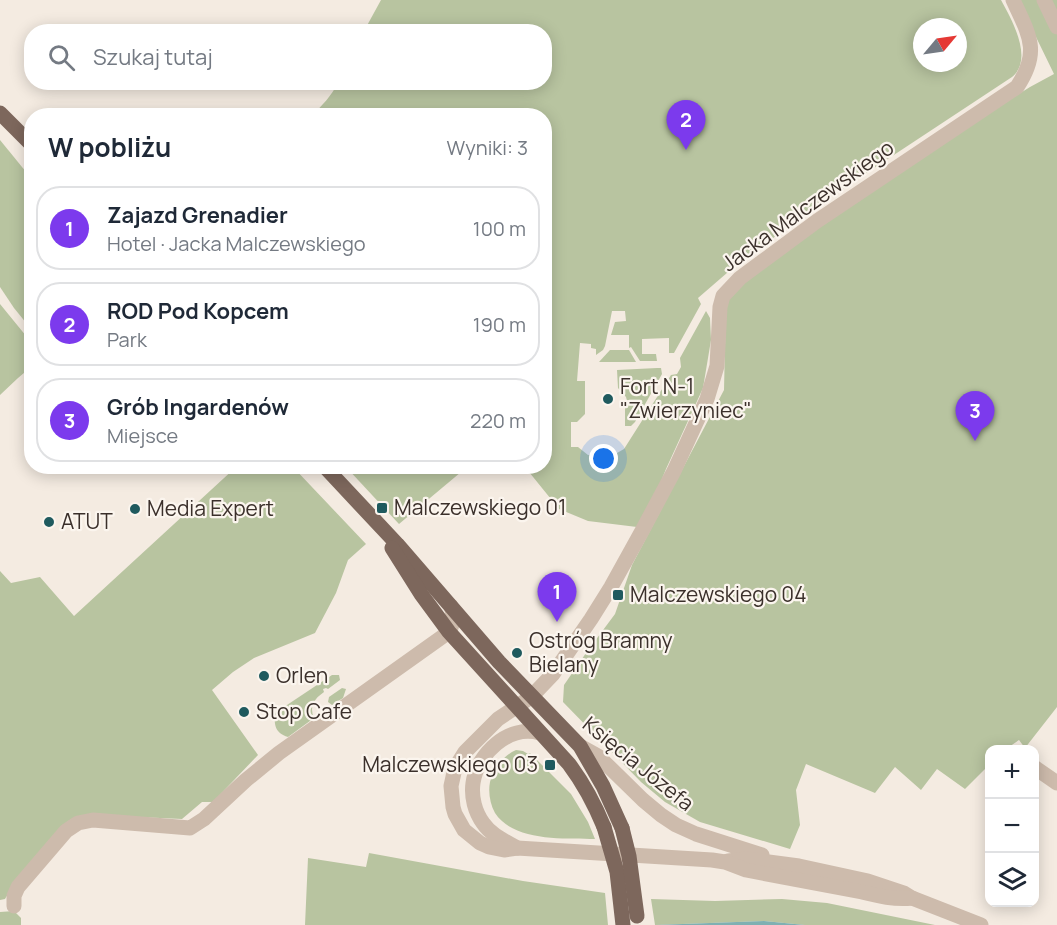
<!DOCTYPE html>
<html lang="pl">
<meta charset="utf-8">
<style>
:root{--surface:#fff;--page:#f2f2f3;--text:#1f2937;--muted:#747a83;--line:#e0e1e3;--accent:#7c3aed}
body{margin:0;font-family:Manrope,sans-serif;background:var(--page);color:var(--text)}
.controls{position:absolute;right:18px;bottom:18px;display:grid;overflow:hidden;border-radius:12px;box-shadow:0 3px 15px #0003}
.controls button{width:54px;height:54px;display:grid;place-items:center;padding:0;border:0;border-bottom:2px solid var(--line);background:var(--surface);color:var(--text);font:30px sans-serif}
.compass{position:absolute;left:913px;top:18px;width:54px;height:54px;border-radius:50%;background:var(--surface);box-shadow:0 3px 15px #0003;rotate:61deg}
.you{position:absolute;left:604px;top:459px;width:21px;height:21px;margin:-15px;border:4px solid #fff;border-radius:50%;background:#1a73e8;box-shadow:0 0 0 9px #1a73e833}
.badge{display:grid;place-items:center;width:39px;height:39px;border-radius:50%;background:var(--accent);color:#fff;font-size:20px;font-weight:700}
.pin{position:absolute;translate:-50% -50px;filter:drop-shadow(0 2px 3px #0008)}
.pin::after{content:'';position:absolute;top:32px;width:21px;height:18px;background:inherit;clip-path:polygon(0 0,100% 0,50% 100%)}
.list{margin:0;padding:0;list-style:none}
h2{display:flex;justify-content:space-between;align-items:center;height:78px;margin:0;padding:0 24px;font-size:26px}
h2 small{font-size:20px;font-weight:400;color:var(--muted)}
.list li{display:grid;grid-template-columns:39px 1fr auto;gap:18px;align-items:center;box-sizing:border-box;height:84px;margin:0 12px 12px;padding:0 12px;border:2px solid var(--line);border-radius:24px}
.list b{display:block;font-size:22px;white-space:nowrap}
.list p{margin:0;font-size:20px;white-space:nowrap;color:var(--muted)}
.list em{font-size:20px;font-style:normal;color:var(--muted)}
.icon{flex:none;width:33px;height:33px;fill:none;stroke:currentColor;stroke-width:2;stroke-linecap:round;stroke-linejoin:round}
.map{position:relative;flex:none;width:1057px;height:925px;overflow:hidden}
.search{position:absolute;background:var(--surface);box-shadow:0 3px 15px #0003;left:24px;top:24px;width:528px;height:66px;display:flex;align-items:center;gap:15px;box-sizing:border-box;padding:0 21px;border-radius:24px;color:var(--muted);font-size:22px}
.panel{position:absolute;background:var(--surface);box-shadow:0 3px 15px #0003;left:24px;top:108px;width:528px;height:366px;border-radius:24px}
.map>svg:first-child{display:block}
</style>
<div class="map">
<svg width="1057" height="925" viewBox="0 0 1057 925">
<rect width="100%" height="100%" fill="#f4ebe1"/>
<g fill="#b8c4a0" fill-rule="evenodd">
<path d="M 381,0 L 1001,0 C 1012,20 1034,59 1012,77 L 818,205 L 735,266 L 698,298 L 701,304 L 674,353 L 669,353 L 669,338 L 642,339 L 642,354 L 656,354 L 657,361 L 640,361 L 631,347 L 629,348 L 629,335 L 611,335 L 615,322 L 626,321 L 625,311 L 612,311 L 605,346 L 603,350 L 596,355 L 596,349 L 591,348 L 591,344 L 580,343 L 577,381 L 585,381 L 585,414 L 577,422 L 571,422 L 571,447 L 578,447 L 588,455 L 594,454 L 595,461 L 609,460 L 609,453 L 617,453 L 624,449 L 671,375 L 677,374 L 681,367 L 680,358 L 706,311 L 710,318 L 711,340 L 703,388 L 666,469 L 653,501 L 637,527 L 588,521 L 559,509 L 525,467 L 544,466 L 544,116 L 311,116 C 322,106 331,96 338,83 L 544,82 L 544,32 L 364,31 ZM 922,27 L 958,27 L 958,63 L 922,63 Z"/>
<polygon points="1018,0 1057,0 1057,707 1025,748 1019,740 1006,749 990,750 989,765 965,789 937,769 921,790 895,767 875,793 806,764 796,790 800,825 790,849 700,822 665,802 641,782 563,702 564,685 586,653 615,614 632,565 724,390 726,301 740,285 775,257 955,134 1030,87 1054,74"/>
<polygon points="0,140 31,178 31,329 14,308 0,287"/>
<polygon points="0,304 31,342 31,367 18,378 0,395"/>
<polygon points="610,350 629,350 636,362 599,362"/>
<polygon points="657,368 661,368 662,374 635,422 631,426 625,426 625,402 627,401 626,397 618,388 617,370"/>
<path d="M 236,467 L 293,467 L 366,544 L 348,560 L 336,593 L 315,633 L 254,658 L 233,672 L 212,690 L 258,755 L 213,802 L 202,802 L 182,819 L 95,815 C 87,816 79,816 72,819 C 56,826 16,883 5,899 L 0,900 L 0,571 L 11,583 L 40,577 L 74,616 Z"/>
<polygon points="346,467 467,467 399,524"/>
<path d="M 332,675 L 339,675 L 340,680 L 328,689 L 326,688 L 323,689 L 324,692 C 314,699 309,706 314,718 L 288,737 C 275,733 274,725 275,713 Z"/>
<polygon points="342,688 346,689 343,698 332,705 328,702 329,697"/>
<path d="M 516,750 L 523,751 L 528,754 L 530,753 L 571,794 L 588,822 L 595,839 C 564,838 514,842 495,813 C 490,804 488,792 490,782 C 493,769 504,755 516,750 Z"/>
<polygon points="369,853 523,881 605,893 608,925 305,925 308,858 366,867"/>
<polygon points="651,899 715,901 782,899 827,903 935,925 805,925 764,921 655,925"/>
<polygon points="14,911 21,918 21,925 0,925 0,912"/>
</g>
<polygon fill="#7fb0b2" points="764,921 805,925 654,925 655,925"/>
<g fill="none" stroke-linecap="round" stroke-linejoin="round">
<g stroke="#cdbbac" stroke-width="15">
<polyline points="1044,0 1057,27"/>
<polyline points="580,746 598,756 643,800 661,815 676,825 696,834 762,855"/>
<polyline points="1034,767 1057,783"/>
<path d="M 517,848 C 505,841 491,835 483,823 C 475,812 471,797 473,783 C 477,754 509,724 540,733"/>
<polyline points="728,861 746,859 799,866 868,881 904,893 912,898 981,925"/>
<path d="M 912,898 C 895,900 878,896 862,892 L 746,870 L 725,862 L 712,860 L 517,848 L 504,850 L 489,847 L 480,843 L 464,830 L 455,814 L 453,807 L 451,786 L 455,768 L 465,752 L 498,719 L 531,697 L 553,674 L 591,619 L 611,587 L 642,531 L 674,471 L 707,399 L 717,366 L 720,307 L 723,296 L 740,278 L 817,221 L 1017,87 C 1041,51 1029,35 1013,0"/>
<path d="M 14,906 L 14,896 L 18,887 L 66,831 L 78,823 L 93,820 L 190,828 L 204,819 L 246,780 L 279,753 L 449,632 C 454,623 454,615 451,606"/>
</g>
<g stroke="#7d675c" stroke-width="15">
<polyline points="0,113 32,145"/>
<polyline points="324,466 397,544 499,662 580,746 603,786 622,828"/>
<path d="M 392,548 L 421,594 L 449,632 L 569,764 C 584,784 595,805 604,827"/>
</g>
<g stroke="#7d675c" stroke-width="15">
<polyline points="604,827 617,872 623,925"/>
<polyline points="622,828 629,856 637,916"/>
</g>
</g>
<g fill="#1f5a5e" stroke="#fbf5ee" stroke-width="2">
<circle cx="608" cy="399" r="6"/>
<rect x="376" y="502" width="12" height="12" rx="3"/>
<circle cx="135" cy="509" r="6"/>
<circle cx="49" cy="522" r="6"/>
<rect x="612" y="589" width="12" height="12" rx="3"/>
<circle cx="517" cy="653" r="6"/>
<circle cx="264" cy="676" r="6"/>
<circle cx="244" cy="712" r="6"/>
<rect x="544" y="759" width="12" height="12" rx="3"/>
</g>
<g text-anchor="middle" stroke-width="4.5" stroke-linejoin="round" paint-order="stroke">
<g font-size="21" fill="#3b302b" stroke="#fbf5ee">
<text transform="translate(808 206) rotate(-36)" y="7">Jacka Malczewskiego</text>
<text transform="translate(638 764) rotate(39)" y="7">Księcia Józefa</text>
</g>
<g font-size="21" fill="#3b302b" stroke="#fbf5ee" text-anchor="start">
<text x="620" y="394">Fort N-1<tspan x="620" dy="24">"Zwierzyniec"</tspan></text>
<text x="394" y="515">Malczewskiego 01</text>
<text x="147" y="516">Media Expert</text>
<text x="61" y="529">ATUT</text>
<text x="630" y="602">Malczewskiego 04</text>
<text x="529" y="648">Ostróg Bramny<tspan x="529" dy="24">Bielany</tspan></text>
<text x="276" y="683">Orlen</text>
<text x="256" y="719">Stop Cafe</text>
<text x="538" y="772" text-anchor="end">Malczewskiego 03</text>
</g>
</g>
</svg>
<div class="controls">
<button>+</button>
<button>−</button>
<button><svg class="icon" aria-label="layers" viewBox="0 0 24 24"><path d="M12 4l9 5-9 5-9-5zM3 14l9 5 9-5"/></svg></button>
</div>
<svg class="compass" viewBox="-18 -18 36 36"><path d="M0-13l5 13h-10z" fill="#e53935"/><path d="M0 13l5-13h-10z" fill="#747a83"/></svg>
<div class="you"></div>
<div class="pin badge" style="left:557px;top:622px">1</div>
<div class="pin badge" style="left:686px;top:150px">2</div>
<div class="pin badge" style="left:975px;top:441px">3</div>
<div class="search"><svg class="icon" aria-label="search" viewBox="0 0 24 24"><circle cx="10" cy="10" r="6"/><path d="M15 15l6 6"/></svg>Szukaj tutaj</div>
<section class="panel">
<h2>W pobliżu<small>Wyniki: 3</small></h2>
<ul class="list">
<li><span class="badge">1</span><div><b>Zajazd Grenadier</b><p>Hotel · Jacka Malczewskiego</p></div><em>100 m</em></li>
<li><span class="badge">2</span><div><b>ROD Pod Kopcem</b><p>Park</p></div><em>190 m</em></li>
<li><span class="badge">3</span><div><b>Grób Ingardenów</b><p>Miejsce</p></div><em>220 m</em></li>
</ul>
</section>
</div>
